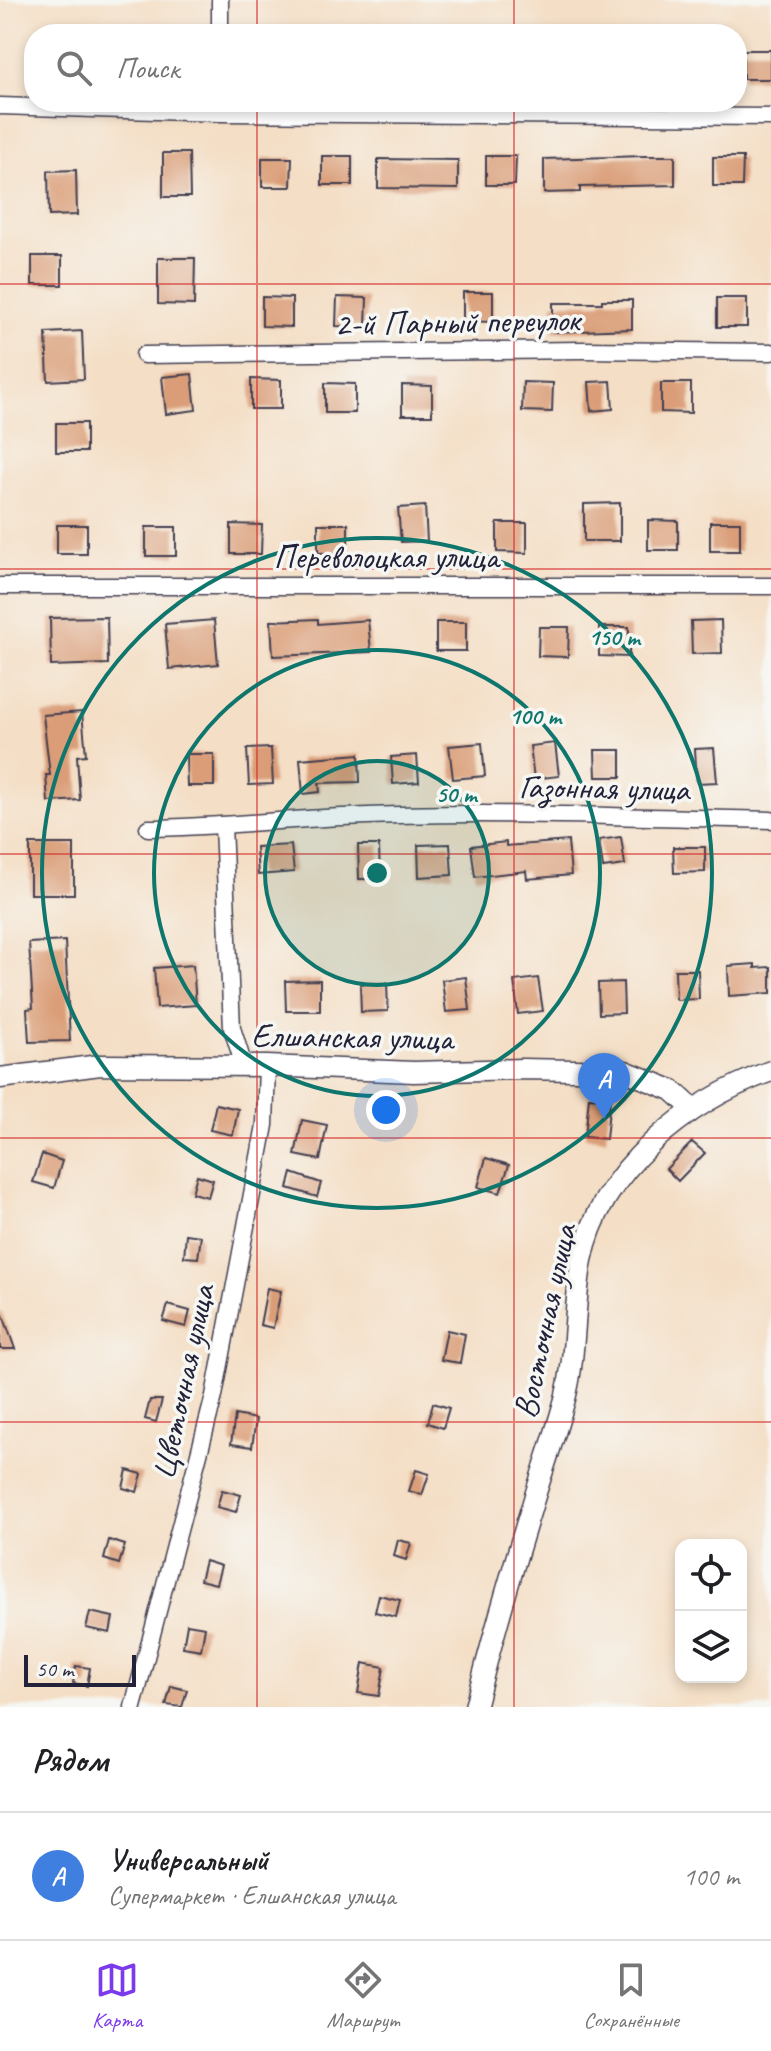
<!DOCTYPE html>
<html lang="ru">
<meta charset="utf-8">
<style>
:root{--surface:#fff;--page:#f2f2f2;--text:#202124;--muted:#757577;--line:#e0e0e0;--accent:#7c3aed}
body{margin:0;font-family:Caveat,sans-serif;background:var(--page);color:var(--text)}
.controls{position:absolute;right:24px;bottom:24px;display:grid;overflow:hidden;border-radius:16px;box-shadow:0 4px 12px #0003}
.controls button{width:72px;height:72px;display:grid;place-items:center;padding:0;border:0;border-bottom:2px solid var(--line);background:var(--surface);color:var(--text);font:40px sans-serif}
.scale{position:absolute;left:24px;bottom:20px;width:112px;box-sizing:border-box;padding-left:8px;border:4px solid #22223b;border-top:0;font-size:22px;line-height:28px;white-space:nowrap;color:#22223b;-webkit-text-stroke:6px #f6f6f2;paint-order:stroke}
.you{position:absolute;left:386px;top:1110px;width:28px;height:28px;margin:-20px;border:6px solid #fff;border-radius:50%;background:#1a73e8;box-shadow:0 0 0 12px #1a73e833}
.badge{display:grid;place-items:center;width:52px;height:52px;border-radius:50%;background:var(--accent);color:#fff;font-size:26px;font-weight:700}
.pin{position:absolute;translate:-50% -66px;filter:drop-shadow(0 2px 4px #0008)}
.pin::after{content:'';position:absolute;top:42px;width:28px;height:24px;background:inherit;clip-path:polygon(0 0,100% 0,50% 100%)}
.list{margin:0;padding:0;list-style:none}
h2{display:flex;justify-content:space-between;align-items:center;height:104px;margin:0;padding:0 32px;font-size:34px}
h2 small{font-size:26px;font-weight:400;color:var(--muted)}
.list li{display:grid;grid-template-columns:52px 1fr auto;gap:24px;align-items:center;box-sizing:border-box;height:128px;padding:0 32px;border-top:2px solid var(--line)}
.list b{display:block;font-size:30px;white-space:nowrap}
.list p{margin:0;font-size:26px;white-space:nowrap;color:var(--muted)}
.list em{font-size:26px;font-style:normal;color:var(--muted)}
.icon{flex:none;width:44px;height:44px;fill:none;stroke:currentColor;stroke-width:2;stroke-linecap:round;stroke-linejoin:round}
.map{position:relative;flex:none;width:771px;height:1707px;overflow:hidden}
.search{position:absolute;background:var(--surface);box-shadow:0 4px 12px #0003;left:24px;right:24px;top:24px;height:88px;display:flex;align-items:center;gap:20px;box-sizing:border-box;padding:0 28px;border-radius:32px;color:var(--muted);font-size:30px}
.sheet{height:232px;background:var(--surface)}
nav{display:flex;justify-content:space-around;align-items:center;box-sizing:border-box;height:112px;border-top:2px solid var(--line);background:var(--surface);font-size:22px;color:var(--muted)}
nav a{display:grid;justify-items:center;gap:4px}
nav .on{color:var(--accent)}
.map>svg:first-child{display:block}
</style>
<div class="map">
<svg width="771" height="1707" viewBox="0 0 771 1707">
<rect width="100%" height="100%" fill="#f6f6f2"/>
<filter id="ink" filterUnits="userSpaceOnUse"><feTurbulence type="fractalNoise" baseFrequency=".0125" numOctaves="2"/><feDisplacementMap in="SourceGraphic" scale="16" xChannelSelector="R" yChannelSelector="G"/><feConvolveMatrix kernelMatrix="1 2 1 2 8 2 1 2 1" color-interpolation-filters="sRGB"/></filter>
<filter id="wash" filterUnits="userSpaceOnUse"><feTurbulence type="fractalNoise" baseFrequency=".006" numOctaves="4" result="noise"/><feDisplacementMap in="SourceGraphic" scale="32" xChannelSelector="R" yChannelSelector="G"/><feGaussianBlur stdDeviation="1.8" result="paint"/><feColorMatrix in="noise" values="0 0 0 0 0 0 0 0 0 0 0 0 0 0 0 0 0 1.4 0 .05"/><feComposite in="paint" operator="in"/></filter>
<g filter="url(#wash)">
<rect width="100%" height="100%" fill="#f4dec5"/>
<g id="blocks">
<g fill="#da9d77">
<rect x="743" y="50" width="28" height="29"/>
<polygon points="163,153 189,153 190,197 163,197"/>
<rect x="322" y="156" width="30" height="29"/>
<polygon points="486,156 516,156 515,185 486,185"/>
<polygon points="645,156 675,156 675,185 580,187 580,192 544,193 544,159"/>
<polygon points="713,157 743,157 742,186 713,186"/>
<polygon points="262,158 292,158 291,187 262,187"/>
<polygon points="378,159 458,160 458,189 378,188"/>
<polygon points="76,170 77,215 49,216 48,171"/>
<rect x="32" y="256" width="30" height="29"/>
<polygon points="158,258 195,258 194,305 158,304"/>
<polygon points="463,292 493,292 493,322 463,321"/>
<polygon points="262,297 292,298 292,327 262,326"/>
<polygon points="337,297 367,298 366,327 336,326"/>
<rect x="717" y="298" width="30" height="29"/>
<polygon points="602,300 632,300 632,329 553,332 553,303 602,303"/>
<polygon points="82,331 84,379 48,381 46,333"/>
<polygon points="192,374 196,410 166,414 162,377"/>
<polygon points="251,379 281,380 281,409 251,409"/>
<polygon points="611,381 613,409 591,411 589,382"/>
<polygon points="523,382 553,383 552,412 522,411"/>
<polygon points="325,383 355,384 355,413 325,413"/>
<polygon points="661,383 691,383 691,413 661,412"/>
<polygon points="402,385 432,386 432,415 402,415"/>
<rect x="56" y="423" width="30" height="29"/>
<polygon points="620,503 620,541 584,541 584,504"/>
<polygon points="425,506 427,541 401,542 398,508"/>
<polygon points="648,520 678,521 678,550 648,550"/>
<rect x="710" y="522" width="30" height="29"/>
<polygon points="497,523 527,523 527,553 497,552"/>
<polygon points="231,524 262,525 261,554 231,554"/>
<rect x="318" y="524" width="30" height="29"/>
<rect x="57" y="525" width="30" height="29"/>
<rect x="146" y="527" width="30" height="29"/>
<polygon points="107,617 108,664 51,666 50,618"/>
<polygon points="318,619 318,624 368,620 371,652 273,656 271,621"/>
<polygon points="214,620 218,664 169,669 165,624"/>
<polygon points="721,620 722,653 692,654 691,621"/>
<rect x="436" y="622" width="30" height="29"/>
<polygon points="539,627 569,627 568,657 538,656"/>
<polygon points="599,627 629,627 629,657 599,656"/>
<polygon points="82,712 86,755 77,756 80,800 48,802 46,775 50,775 43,715"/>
<polygon points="482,743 485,776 453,779 449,746"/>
<polygon points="555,743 559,776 534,779 530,746"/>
<polygon points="271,748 273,784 249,785 247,749"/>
<polygon points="714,748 717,782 697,783 695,749"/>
<polygon points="595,750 621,750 621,777 596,777"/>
<polygon points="186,754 214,754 214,786 187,786"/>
<polygon points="359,754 360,782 319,783 320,792 303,794 300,759"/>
<polygon points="417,755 419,782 393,784 391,757"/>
<polygon points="621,837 625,865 603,868 599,840"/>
<polygon points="568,841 571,875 527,879 526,871 475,877 471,846 506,842 506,846"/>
<rect x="30" y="844" width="44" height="50"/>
<polygon points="450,844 452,875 419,877 418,845"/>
<polygon points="291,845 294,872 258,875 256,847"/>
<polygon points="358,845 379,845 380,879 359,879"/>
<polygon points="673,847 705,847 705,872 674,873"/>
<polygon points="65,941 70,1041 29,1042 27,1009 33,1008 29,943"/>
<polygon points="755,964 755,968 771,967 771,993 729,996 728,966"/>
<polygon points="193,965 196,1005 157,1008 154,968"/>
<polygon points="675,970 698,970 699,999 676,1000"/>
<polygon points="466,977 470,1010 446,1012 442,980"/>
<polygon points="538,978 543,1011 518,1014 514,981"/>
<polygon points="320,980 320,1011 286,1011 285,981"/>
<polygon points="623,982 624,1013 599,1014 598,983"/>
<polygon points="387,983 388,1011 361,1012 360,984"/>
<polygon points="589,1097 610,1099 606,1139 585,1137"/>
<polygon points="216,1104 238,1109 233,1135 210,1130"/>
<polygon points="302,1120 327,1125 320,1160 295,1155"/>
<polygon points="692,1142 705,1153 678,1181 666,1169"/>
<polygon points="42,1154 62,1161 54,1188 33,1182"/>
<polygon points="486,1158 509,1165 500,1193 478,1187"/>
<polygon points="292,1173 321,1183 317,1197 288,1188"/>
<polygon points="197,1175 213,1180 208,1197 192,1193"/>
<polygon points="186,1234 201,1236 198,1258 184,1257"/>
<polygon points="267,1288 281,1291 273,1328 260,1325"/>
<polygon points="168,1305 190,1311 186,1327 163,1321"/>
<polygon points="2,1312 15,1349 0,1349 0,1313"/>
<polygon points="447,1330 465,1334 460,1363 441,1360"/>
<polygon points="150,1400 162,1400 156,1422 145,1419"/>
<polygon points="433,1403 449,1408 443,1428 428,1423"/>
<polygon points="235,1415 256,1419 252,1447 231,1444"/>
<polygon points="127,1470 142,1474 137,1492 123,1488"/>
<polygon points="416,1470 429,1474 422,1495 409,1491"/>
<polygon points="222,1490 241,1495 236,1512 217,1507"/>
<polygon points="109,1540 125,1545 119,1564 104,1559"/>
<polygon points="398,1540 411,1543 406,1560 394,1556"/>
<polygon points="205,1561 221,1566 216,1584 200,1580"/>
<polygon points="379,1595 400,1600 396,1617 375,1612"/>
<polygon points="90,1612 113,1617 110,1633 86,1628"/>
<polygon points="187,1624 205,1627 201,1650 183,1647"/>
<polygon points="363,1663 384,1667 379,1696 358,1693"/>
<polygon points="76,1666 90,1668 87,1686 73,1683"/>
<polygon points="171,1686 187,1690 182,1707 166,1705"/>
</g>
</g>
</g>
<g filter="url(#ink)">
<use href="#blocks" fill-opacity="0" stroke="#423e50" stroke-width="2"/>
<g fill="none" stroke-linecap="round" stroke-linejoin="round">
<g stroke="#423e50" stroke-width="19">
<g id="minor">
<polyline points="220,34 220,0"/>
<polyline points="0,106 219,113 771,117"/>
<polyline points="144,355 582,350 771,352"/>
<polyline points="0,586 771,586"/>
<polyline points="223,826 232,1028 244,1066"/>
<path d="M 148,828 C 214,827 278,820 343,817 C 486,810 629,817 771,820"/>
<polyline points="133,1707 214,1396 265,1125 267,1066"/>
</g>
</g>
<g stroke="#423e50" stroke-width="23">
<g id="tertiary">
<polyline points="0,1078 100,1065 267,1066 414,1072 522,1069 625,1071 672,1090 693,1109"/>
<path d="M 475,1707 C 492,1640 511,1574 531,1509 C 542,1472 555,1436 565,1399 C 577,1353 573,1306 582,1260 C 600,1169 688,1101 771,1071"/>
</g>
</g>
<use href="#minor" stroke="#fff" stroke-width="16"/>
<use href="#tertiary" stroke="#fff" stroke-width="20"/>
</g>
</g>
<path fill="none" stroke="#d62828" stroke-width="2" stroke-opacity="0.55" d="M 257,0 L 257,34M 514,0 L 514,34M 257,102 L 257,1707M 514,102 L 514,1707M 0,284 L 771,284M 0,569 L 771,569M 0,854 L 771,854M 0,1138 L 771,1138M 0,1422 L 771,1422"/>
<circle cx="377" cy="873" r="112" fill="#0f766e" fill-opacity=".12"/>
<g fill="none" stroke="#0f766e" stroke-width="4">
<circle cx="377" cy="873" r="112"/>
<circle cx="377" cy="873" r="223"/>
<circle cx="377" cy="873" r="335"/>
</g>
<g text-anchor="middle" stroke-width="7" stroke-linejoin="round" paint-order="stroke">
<g font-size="34" fill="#22223b" stroke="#f6f6f2">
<text transform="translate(457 321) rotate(-1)" y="12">2-й Парный переулок</text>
<text x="386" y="568">Переволоцкая улица</text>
<text transform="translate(604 787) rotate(1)" y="12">Газонная улица</text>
<text transform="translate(352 1036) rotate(1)" y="12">Елшанская улица</text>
<text transform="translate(544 1321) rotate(-78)" y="12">Восточная улица</text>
<text transform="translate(182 1382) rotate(-78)" y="12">Цветочная улица</text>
</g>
</g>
<circle cx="377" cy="873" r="12" fill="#0f766e" stroke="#f6f6f2" stroke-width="4"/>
<g font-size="24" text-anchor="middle" font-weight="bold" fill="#0f766e" stroke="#f6f6f2" stroke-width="7" stroke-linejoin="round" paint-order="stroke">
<text x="614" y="645">150 m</text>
<text x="535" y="724">100 m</text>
<text x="456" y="802">50 m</text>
</g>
</svg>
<div class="controls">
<button><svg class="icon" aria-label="locate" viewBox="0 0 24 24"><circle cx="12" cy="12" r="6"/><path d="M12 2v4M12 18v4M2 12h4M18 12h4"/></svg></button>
<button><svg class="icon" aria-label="layers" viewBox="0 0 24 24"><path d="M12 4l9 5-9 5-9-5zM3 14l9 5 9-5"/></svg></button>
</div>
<div class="scale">50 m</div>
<div class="you"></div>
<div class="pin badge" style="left:604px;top:1119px;background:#3f7fe0">A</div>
<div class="search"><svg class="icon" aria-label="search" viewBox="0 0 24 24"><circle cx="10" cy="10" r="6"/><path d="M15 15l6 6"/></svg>Поиск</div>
</div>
<section class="sheet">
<h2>Рядом<small></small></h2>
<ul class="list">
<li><span class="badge" style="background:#3f7fe0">A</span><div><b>Универсальный</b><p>Супермаркет · Елшанская улица</p></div><em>100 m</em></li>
</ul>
</section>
<nav>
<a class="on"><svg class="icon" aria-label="map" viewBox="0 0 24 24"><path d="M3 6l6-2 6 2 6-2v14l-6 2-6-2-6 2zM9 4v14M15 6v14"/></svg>Карта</a>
<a><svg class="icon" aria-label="directions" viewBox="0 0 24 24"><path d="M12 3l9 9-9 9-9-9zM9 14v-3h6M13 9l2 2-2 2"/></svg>Маршрут</a>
<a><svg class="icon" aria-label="saved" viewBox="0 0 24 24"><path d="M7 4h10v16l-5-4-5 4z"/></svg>Сохранённые</a>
</nav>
